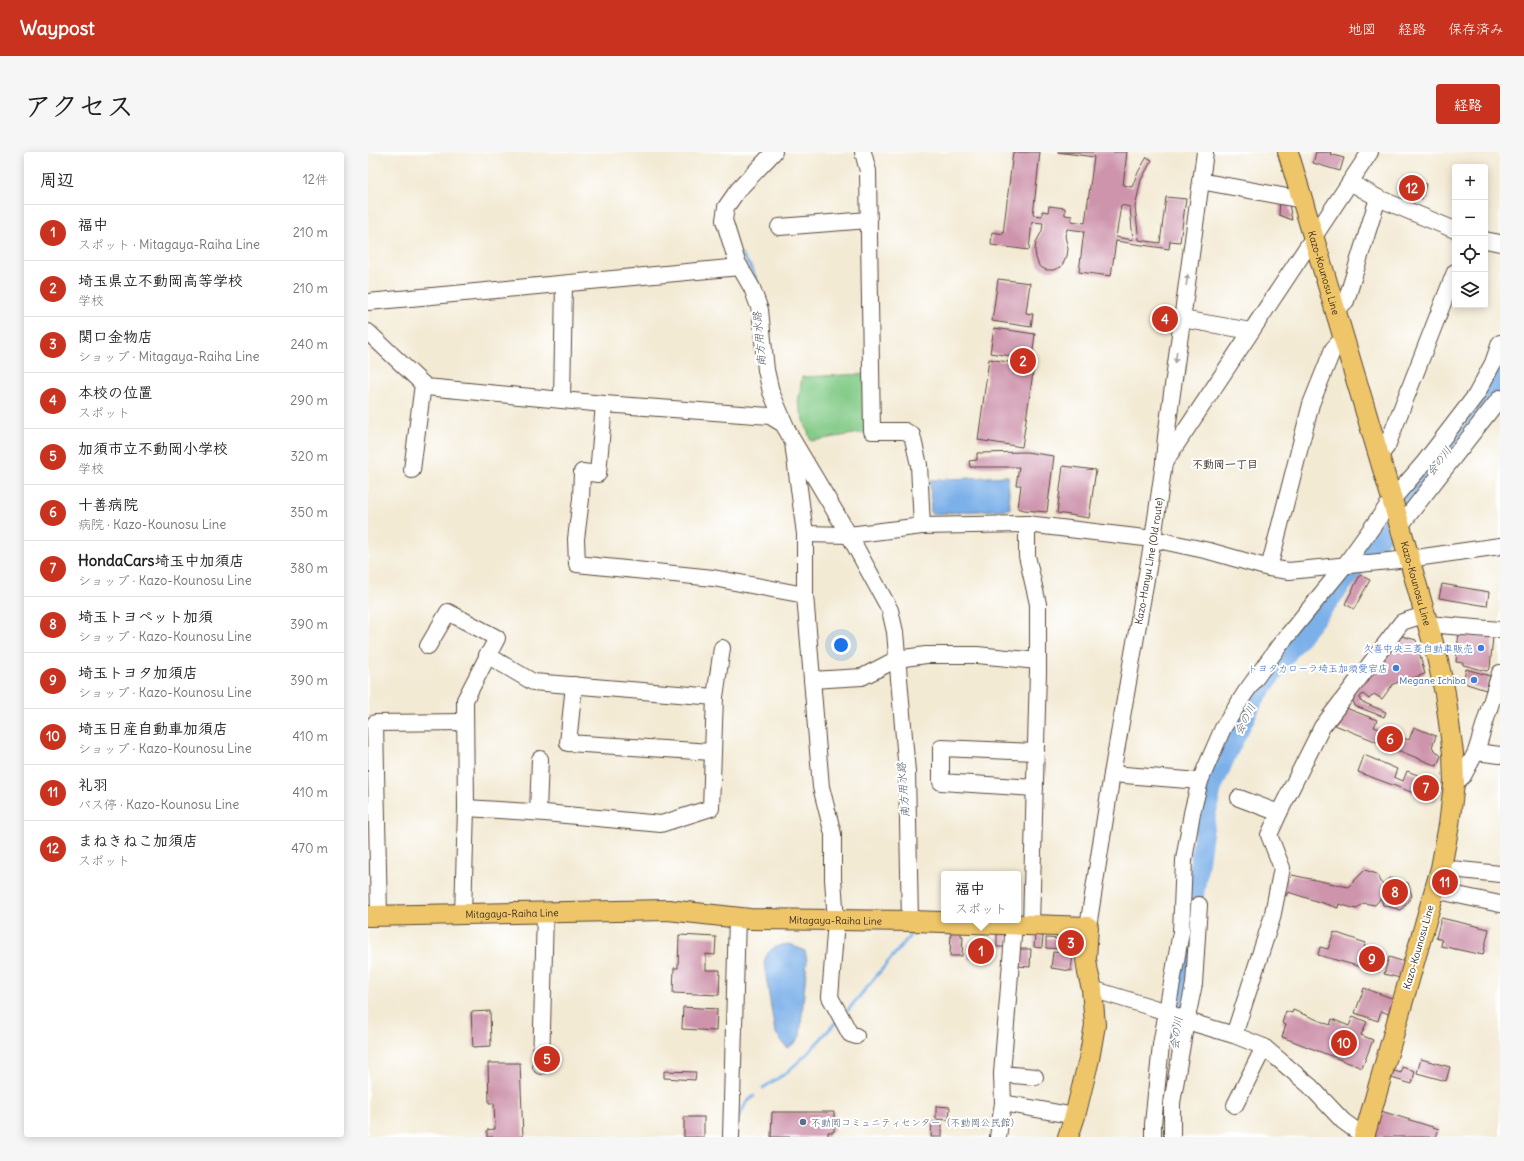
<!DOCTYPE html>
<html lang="ja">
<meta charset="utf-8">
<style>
:root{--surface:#fff;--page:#f6f6f6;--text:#222;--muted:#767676;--line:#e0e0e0;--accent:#c8321e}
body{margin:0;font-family:Delius,"Klee One",sans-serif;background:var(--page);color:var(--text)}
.controls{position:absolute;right:12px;top:12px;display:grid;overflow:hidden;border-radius:4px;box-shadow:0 2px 10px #0003}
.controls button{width:36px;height:36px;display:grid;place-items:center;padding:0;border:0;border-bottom:1px solid var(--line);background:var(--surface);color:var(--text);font:20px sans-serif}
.you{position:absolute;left:473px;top:493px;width:14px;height:14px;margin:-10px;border:3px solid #fff;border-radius:50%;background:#1a73e8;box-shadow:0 0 0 6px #1a73e833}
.badge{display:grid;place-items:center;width:26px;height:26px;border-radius:50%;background:var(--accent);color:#fff;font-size:13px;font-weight:700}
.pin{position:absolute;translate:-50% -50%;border:2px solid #fff;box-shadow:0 1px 4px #0006}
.popup{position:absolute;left:573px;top:719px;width:80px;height:52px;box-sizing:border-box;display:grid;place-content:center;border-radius:4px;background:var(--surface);filter:drop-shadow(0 1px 3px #0005);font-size:13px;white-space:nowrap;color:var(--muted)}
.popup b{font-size:15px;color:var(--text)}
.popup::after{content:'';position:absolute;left:50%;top:100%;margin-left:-8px;border:8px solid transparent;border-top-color:var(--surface)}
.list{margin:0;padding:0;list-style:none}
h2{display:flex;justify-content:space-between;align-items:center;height:52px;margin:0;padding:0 16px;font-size:17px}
h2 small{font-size:13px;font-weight:400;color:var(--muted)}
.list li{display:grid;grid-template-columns:26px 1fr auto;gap:12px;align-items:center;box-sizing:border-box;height:56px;padding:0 16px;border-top:1px solid var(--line)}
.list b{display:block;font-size:15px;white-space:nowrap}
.list p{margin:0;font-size:13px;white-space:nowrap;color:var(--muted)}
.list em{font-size:13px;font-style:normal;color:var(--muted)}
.icon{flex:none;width:22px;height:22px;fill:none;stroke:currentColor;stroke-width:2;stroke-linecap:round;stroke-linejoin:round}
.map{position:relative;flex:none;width:1132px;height:985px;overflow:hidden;border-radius:4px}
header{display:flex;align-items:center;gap:24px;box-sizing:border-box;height:56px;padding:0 20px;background:var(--accent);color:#fff}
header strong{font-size:19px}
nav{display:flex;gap:22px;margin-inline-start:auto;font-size:14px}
.intro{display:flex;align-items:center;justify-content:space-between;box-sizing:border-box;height:96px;padding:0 24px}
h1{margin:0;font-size:28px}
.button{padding:10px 18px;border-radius:4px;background:var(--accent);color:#fff;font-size:14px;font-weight:700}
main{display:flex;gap:24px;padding:0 24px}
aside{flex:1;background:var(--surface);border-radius:4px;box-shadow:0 2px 10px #0003}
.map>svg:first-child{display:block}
</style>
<header>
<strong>Waypost</strong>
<nav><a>地図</a><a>経路</a><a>保存済み</a></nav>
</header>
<div class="intro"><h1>アクセス</h1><a class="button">経路</a></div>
<main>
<aside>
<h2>周辺<small>12件</small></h2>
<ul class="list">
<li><span class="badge">1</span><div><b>福中</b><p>スポット · Mitagaya-Raiha Line</p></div><em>210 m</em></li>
<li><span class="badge">2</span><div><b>埼玉県立不動岡高等学校</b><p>学校</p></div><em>210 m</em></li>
<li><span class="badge">3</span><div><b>関口金物店</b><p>ショップ · Mitagaya-Raiha Line</p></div><em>240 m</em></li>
<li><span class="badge">4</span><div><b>本校の位置</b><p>スポット</p></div><em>290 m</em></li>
<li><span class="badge">5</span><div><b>加須市立不動岡小学校</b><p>学校</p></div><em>320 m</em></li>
<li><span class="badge">6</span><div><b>十善病院</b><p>病院 · Kazo-Kounosu Line</p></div><em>350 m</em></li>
<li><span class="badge">7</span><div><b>HondaCars埼玉中加須店</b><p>ショップ · Kazo-Kounosu Line</p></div><em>380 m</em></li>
<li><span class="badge">8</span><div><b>埼玉トヨペット加須</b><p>ショップ · Kazo-Kounosu Line</p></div><em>390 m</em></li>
<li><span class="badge">9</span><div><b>埼玉トヨタ加須店</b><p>ショップ · Kazo-Kounosu Line</p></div><em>390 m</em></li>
<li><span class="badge">10</span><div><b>埼玉日産自動車加須店</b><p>ショップ · Kazo-Kounosu Line</p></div><em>410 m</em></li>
<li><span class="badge">11</span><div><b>礼羽</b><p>バス停 · Kazo-Kounosu Line</p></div><em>410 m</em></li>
<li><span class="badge">12</span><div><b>まねきねこ加須店</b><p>スポット</p></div><em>470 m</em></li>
</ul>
</aside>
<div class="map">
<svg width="1132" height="985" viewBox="0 0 1132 985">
<rect width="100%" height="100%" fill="#fff"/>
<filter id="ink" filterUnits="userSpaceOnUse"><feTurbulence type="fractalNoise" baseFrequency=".025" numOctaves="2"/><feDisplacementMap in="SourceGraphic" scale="8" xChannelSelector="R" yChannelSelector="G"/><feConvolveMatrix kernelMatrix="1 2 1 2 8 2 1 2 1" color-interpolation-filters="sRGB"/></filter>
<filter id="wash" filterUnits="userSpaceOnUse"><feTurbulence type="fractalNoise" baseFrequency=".012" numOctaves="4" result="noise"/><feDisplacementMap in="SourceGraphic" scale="16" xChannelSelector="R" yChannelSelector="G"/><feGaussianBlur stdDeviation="0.9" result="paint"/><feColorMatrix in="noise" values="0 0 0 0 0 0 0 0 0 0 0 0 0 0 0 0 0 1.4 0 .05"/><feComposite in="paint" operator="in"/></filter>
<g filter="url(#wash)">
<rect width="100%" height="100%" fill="#f3ead4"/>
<polygon fill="#83cb87" stroke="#5f7a52" points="497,222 498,280 443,289 430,251 434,225"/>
<g fill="#7bb0e9" stroke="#5b6d84">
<polygon points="640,324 642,357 563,362 562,328"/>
<path d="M 422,792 L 437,799 L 439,808 L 432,884 L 427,891 L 419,896 L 407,880 L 396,811 C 399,797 408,793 422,792 Z"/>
</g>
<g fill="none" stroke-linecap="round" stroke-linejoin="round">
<g stroke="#7bb0e9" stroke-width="3">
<polyline points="374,103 383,116 390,131"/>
<polyline points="480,858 541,785 545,776"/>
<polyline points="395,936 418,921 439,902 469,869"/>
<polyline points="371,965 378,951 386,944"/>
</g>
<polyline stroke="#7bb0e9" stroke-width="19" points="808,883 809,862 837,671 844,637 860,600 886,548 921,499 1033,359 1124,240 1132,224"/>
</g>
<g id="blocks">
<g fill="#ce94ac" fill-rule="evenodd">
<path d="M 645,0 L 672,0 L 665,63 L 674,64 L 674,59 L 680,60 L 681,54 L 697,56 L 697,63 L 704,64 L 703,69 L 717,71 L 726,5 L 689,0 L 759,0 L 755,33 L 764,35 L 769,22 L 779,5 L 784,8 L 773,28 L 767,55 L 771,88 L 792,91 L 798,45 L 818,47 L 812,90 L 802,89 L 801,97 L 748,89 L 743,124 L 711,120 L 716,79 L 699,77 L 697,84 L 700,97 L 699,104 L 693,115 L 685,118 L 678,118 L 671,114 L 668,106 L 667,98 L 668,90 L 674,79 L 675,71 L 664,70 L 661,98 L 623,93 L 624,80 L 635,82 ZM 753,53 L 762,55 L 765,88 L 748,85 Z"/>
<polygon points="948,0 963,0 962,2 976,6 972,19 945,11"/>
<polygon points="1035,26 1058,32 1054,47 1031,40"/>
<polygon points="912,47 921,52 924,68 911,63"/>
<polygon points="630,127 662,131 658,161 665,162 663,175 624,169"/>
<polygon points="626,176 667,182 664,207 622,201"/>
<polygon points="621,207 666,214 654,295 610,288"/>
<polygon points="658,300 686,304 679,360 656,358 650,356 653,333 648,333 651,315 602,315 601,309 609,308 609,301"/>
<polygon points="695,314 728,318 721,366 689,361"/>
<polygon points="992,423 1002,428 986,457 977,452"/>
<polygon points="1074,432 1121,440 1119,454 1071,446"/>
<polygon points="1091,479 1125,484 1122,516 1119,519 1095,513 1095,511 1088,510"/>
<polygon points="1030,483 1048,488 1057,522 1025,532 1014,547 1006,542 1001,547 995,542 992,545 992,549 1018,560 1016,565 987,554 983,544"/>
<polygon points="1098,517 1122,524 1118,538 1099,532 1096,525"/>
<polygon points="978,556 1009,568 1006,575 1041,588 1046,575 1068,584 1064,595 1073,604 1069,614 967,573"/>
<polygon points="996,603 1029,617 1026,625 1035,629 1039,619 1068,630 1067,649 990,620"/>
<polygon points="997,718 1009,722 1015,733 1021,726 1040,731 1044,744 1033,758 1015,753 1013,746 1007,753 995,751 988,757 971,752 970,756 920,740 918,744 913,742 917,729 921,730 924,723 980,735"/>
<polygon points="1073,766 1121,777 1115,803 1073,794 1074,788 1068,786"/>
<polygon points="583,778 593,778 593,784 595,784 594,804 582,804"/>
<polygon points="629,779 640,780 639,795 629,795"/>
<polygon points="966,780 998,791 996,795 1017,801 1011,820 950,803 952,795 960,797"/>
<polygon points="697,782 710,783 709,799 696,799"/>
<polygon points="311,783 348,785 347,803 338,802 338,818 352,818 351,843 305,841 306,816 310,816"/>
<polygon points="667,783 675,784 674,796 666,795"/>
<polygon points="678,786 694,787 694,797 678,796"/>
<polygon points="601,794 627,796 626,803 623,803 623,809 600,807"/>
<polygon points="649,797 663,797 662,815 649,814"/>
<polygon points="685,800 705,802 703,819 683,816"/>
<polygon points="1021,805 1037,810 1032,826 1016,822"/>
<polygon points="996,836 1029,848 1023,863 1013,859 1010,869 987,861"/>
<polygon points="315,855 349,857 348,879 314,877"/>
<polygon points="925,858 962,873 964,867 981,874 985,864 999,870 993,883 1005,888 994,916 914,885 918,873 914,871 918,859 924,861"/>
<polygon points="122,859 123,894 105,895 103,860"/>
<polygon points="1053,907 1082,915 1078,929 1049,921"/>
<polygon points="120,911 152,911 155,985 119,985 119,978 127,977 126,951 121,951"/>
<polygon points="1034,915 1047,919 1044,932 1023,926 1026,919 1033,921"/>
<polygon points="296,919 328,920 327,928 296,926"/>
<polygon points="568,954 582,955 581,968 568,967"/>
<polygon points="1013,959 1071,977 1068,985 1008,985 1006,984"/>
<polygon points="404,960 466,960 466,980 460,980 460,985 403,985"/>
<rect x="316" y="965" width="20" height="20"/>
<polygon points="564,970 574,970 574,985 563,985"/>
</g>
</g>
</g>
<g filter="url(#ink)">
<use href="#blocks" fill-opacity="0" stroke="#574739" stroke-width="1"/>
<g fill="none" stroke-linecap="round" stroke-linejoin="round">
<g stroke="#574739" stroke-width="18">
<g id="minor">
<polyline points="406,0 370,38 358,55 356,68 369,110 384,136 392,158 398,218 403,240 425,291 427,306 437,382 437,443 453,635 465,682 465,727 468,769 462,845 482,882 488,884"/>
<polyline points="495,0 500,19 504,279 537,279 544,283 551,313 554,374"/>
<polyline points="832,29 935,48"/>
<polyline points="982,30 1010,46 1087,78"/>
<polyline points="411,75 501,68"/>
<polyline points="1117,88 1132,91"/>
<polyline points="0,150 372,115"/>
<polyline points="966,159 978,149 1010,46"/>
<polyline points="814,167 883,179"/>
<polyline points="0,180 58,235 236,252 402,264 415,272 481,383 522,458 527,480 539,620 542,769"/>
<polyline points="194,248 196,132"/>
<polyline points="236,252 230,322 214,320 213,347 208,387 209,412 345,426 437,443"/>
<polyline points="1010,306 1019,294 1087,120"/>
<polyline points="796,309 798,285 837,0"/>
<polyline points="44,318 55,232"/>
<polyline points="659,372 659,404 670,452 670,520 663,772"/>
<polyline points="1032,374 1132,246"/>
<polyline points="437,382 481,383 554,374 659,372 785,387 841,399 901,416 921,419 1041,407 1132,394"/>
<polyline points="901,416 943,252 965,197 975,186"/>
<polyline points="1059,472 1132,478"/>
<polyline points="60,494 80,460 129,486 97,548 98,656 95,763"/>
<polyline points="119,503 165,530 347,545"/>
<polyline points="444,528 494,525 529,507 558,503 609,503 670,509"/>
<polyline points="206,533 200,591 344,600"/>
<polyline points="1108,600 1132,603"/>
<polyline points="744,622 832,629"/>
<polyline points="1086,632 1095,624 1108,600 1132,521"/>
<polyline points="667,636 573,630 573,596 668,600"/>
<polyline points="98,656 177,661 293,672 343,656 347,545 354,496"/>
<polyline points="170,660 172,607"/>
<polyline points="911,661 954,575 1034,470 1056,463"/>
<polyline points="1073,716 1132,722"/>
<polyline points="1066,738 1132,752"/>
<polyline points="11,764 7,571 97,570"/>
<path id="s1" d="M 720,775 L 744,622 L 785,387 L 796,311 L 1002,0"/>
<polyline points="724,837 799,860 819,869 866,883 896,895 942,934 975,969 997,985"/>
<polyline points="866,883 904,766 914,716 901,683 911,661 871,646"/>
<polyline points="173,914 177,761"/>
<polyline points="634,922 667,925"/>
<polyline points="635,951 707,964"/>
<polyline points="867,953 896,895"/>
<polyline points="363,985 369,765"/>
<polyline points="630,985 635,951 634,922 646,772"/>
<polyline points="785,985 785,972 793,893 813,780 816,708 824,661 832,629 855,576 877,541 911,494 977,413 1023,349 1055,312 1108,243 1125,211 1132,191"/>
<polyline points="804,985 804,951 817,875 826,832 831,753"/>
</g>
</g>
<g stroke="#574739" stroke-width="22">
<g id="major">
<path id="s2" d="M 920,0 L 1032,374 L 1069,505 L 1077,541 L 1085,601 L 1086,632 L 1081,673 L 1073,716 L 996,985"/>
<path id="s3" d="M 0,764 L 300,758 L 382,767 L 544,769 L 720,775 L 718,807 L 720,821 L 724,837 L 727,873 L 721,907 L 707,964 L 700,985"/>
</g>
</g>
<use href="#minor" stroke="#fff" stroke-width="16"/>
<use href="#major" stroke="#eec569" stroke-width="20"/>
</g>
<defs><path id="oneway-solid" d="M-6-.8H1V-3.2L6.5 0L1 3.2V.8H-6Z"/></defs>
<g fill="#a79f9a">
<use href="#oneway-solid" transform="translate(819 128) rotate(-82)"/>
<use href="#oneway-solid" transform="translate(808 205) rotate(98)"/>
</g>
</g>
<g fill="#3f7fe0" stroke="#fff" stroke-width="1.5">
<circle cx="1113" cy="496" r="4"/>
<circle cx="1028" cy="516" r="4"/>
<circle cx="1106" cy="528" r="4"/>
</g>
<circle fill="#5c6f8a" stroke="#fff" stroke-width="1.5" cx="435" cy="970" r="4"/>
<g text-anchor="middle" stroke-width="4" stroke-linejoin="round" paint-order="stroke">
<g font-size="10" fill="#3b2a1e" stroke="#fff">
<text dy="4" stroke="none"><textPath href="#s2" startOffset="126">Kazo-Kounosu Line</textPath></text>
<text dy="4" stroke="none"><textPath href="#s1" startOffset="371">Kazo-Hanyu Line (Old route)</textPath></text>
<text dy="4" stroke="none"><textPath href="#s2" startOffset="450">Kazo-Kounosu Line</textPath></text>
<text dy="4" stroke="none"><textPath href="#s3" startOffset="144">Mitagaya-Raiha Line</textPath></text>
<text dy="4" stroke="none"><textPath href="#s3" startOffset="468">Mitagaya-Raiha Line</textPath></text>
<text transform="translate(1050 795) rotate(-74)" y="4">Kazo-Kounosu Line</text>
</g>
<g font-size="10" fill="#366cbe" stroke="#fff" text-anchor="end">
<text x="1105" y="500">久喜中央三菱自動車販売</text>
<text x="1020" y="520">トヨタカローラ埼玉加須愛宕店</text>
<text x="1098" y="532">Megane Ichiba</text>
</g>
<g font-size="10" fill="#4e5e75" stroke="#fff" text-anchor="start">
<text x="443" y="974">不動岡コミュニティセンター（不動岡公民館）</text>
</g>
<g font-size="11" font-style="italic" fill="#515965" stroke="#fff">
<text transform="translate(391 187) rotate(-95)" y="4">南方用水路</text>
<text transform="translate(1071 309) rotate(-53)" y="4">会の川</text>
<text transform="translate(877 567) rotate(-63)" y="4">会の川</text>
<text transform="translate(535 638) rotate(-94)" y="4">南方用水路</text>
<text transform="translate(808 881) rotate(-82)" y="4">会の川</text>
</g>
<g font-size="11" font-weight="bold" fill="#3b2a1e" stroke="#fff">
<text x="857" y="316">不動岡一丁目</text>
</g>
</g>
</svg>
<div class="controls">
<button>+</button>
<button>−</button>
<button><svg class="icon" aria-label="locate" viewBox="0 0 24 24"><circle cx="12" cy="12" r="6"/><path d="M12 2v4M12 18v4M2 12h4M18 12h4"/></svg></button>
<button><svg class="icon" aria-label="layers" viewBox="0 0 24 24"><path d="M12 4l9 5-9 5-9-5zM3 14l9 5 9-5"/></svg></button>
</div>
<div class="you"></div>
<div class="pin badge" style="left:613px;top:799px">1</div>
<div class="popup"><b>福中</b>スポット</div>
<div class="pin badge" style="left:655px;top:209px">2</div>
<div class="pin badge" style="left:703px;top:791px">3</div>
<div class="pin badge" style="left:797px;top:167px">4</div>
<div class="pin badge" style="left:179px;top:907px">5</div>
<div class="pin badge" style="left:1022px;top:587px">6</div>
<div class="pin badge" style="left:1058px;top:636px">7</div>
<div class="pin badge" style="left:1027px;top:740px">8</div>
<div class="pin badge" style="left:1004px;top:807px">9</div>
<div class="pin badge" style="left:976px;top:891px">10</div>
<div class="pin badge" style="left:1077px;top:730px">11</div>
<div class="pin badge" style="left:1044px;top:36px">12</div>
</div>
</main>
